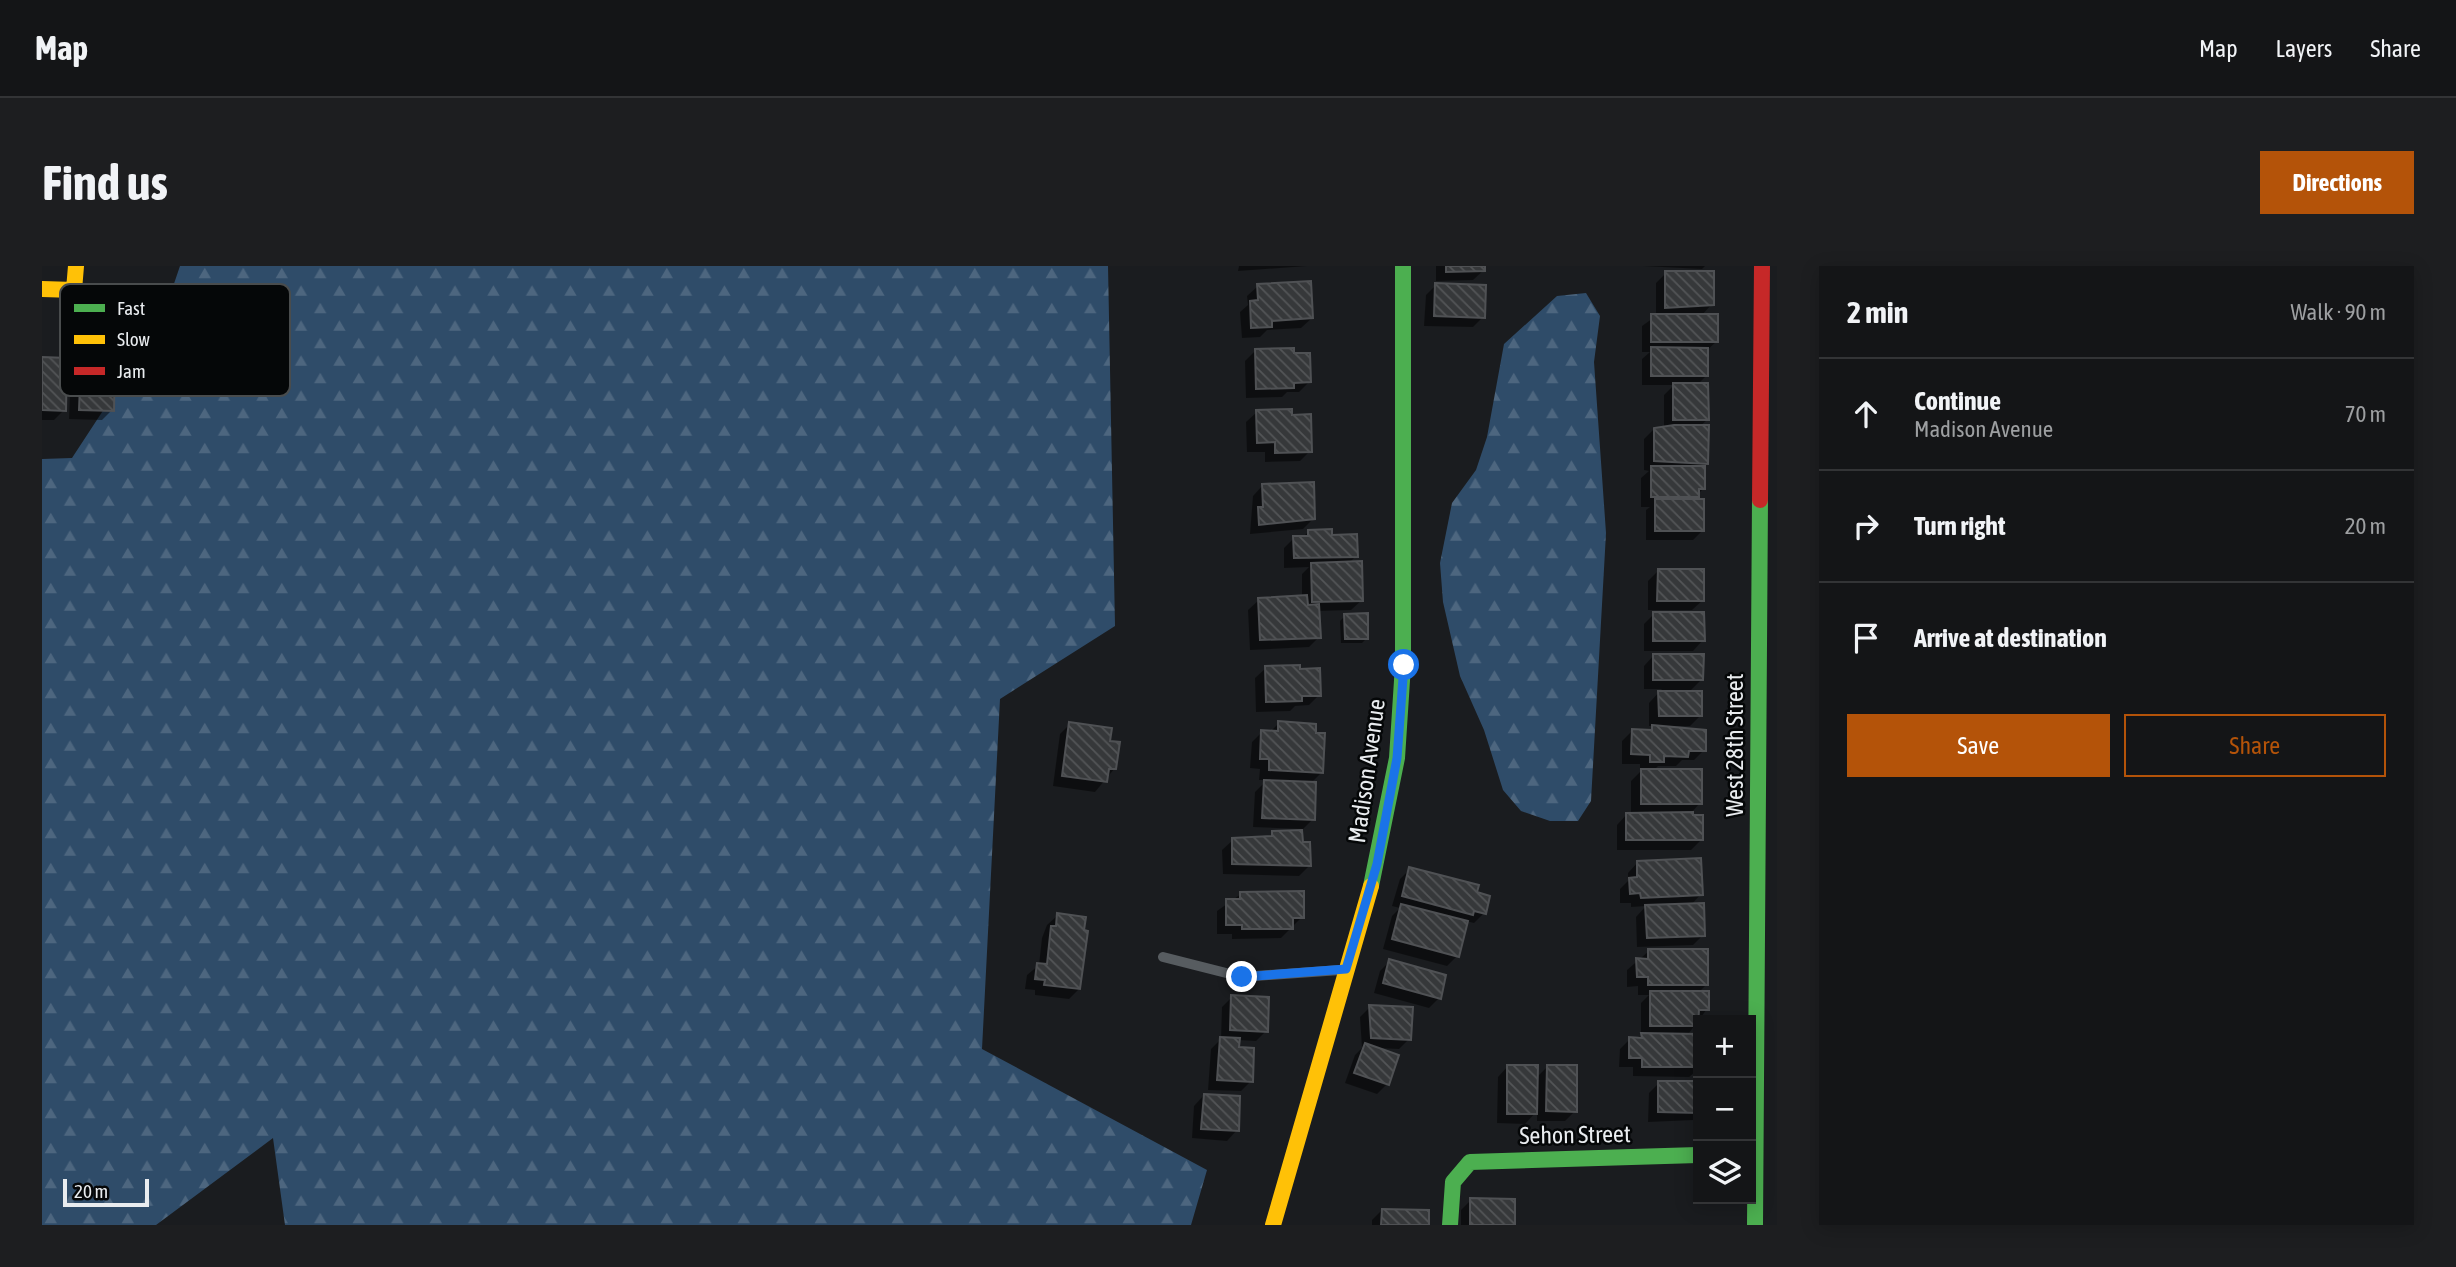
<!DOCTYPE html>
<meta charset="utf-8">
<style>
:root{--surface:#141517;--page:#1d1e20;--text:#f1f3f6;--muted:#9d9fa1;--line:#333436;--accent:#b45309}
body{margin:0;font-family:"Asap Condensed",sans-serif;background:var(--page);color:var(--text)}
.controls{position:absolute;right:21px;bottom:21px;display:grid;overflow:hidden;border-radius:0px;box-shadow:0 4px 18px #0003}
.controls button{width:63px;height:63px;display:grid;place-items:center;padding:0;border:0;border-bottom:2px solid var(--line);background:var(--surface);color:var(--text);font:35px sans-serif}
.scale{position:absolute;left:21px;bottom:18px;width:86px;box-sizing:border-box;padding-left:7px;border:4px solid #e9ecef;border-top:0;font-size:19px;line-height:24px;white-space:nowrap;color:#e9ecef;-webkit-text-stroke:5px #050708;paint-order:stroke}
.stop{position:absolute;width:21px;height:21px;margin:-16px;border:5px solid #1a73e8;border-radius:50%;background:#fff}
.stop.end{background:#1a73e8;border-color:#fff;box-shadow:0 2px 7px #0008}
.list{margin:0;padding:0;list-style:none}
h2{display:flex;justify-content:space-between;align-items:center;height:91px;margin:0;padding:0 28px;font-size:30px}
h2 small{font-size:23px;font-weight:400;color:var(--muted)}
.list li{display:grid;grid-template-columns:46px 1fr auto;gap:21px;align-items:center;box-sizing:border-box;height:112px;padding:0 28px;border-top:2px solid var(--line)}
.list b{display:block;font-size:26px;white-space:nowrap}
.list p{margin:0;font-size:23px;white-space:nowrap;color:var(--muted)}
.list em{font-size:23px;font-style:normal;color:var(--muted)}
.actions{display:flex;gap:14px;padding:21px 28px}
.actions a{flex:1;padding:16px 0;border:2px solid var(--accent);border-radius:0px;text-align:center;font-size:24px;color:var(--accent)}
.actions .main{background:var(--accent);color:#fff}
.icon{flex:none;width:38px;height:38px;fill:none;stroke:currentColor;stroke-width:2;stroke-linecap:round;stroke-linejoin:round}
.map{position:relative;flex:none;width:1735px;height:959px;overflow:hidden;border-radius:0px}
header{display:flex;align-items:center;gap:42px;box-sizing:border-box;height:98px;padding:0 35px;background:var(--surface);border-bottom:2px solid var(--line)}
header strong{font-size:33px}
nav{display:flex;gap:38px;margin-inline-start:auto;font-size:24px}
.intro{display:flex;align-items:center;justify-content:space-between;box-sizing:border-box;height:168px;padding:0 42px}
h1{margin:0;font-size:49px}
.button{padding:18px 32px;border-radius:0px;background:var(--accent);color:#fff;font-size:24px;font-weight:700}
main{display:flex;gap:42px;padding:0 42px}
aside{flex:1;background:var(--surface);border-radius:0px;box-shadow:0 4px 18px #0003}
.map>svg:first-child{display:block}
</style>
<header>
<strong>Map</strong>
<nav><a>Map</a><a>Layers</a><a>Share</a></nav>
</header>
<div class="intro"><h1>Find us</h1><a class="button">Directions</a></div>
<main>
<div class="map">
<svg width="1735" height="959" viewBox="0 0 1735 959">
<defs>
<pattern id="forest-firs" width="22" height="20" patternUnits="userSpaceOnUse" patternTransform="scale(1.75)"><rect width="22" height="20" fill="#2f4c69"/><path d="M5 1l3.5 6h-7zM16 11l3.5 6h-7z" fill="#4d667f"/></pattern>
<pattern id="building-back-hatch" width="6" height="6" patternUnits="userSpaceOnUse" patternTransform="scale(1.75)"><rect width="6" height="6" fill="#36383a"/><path d="M-1 5l2 2M0 0l6 6M5-1l2 2" fill="none" stroke="#535557"/></pattern>
</defs>
<rect width="100%" height="100%" fill="#1a1c1f"/>
<g fill="url(#forest-firs)">
<polygon points="138,0 1066,0 1073,360 958,433 940,783 1165,904 1149,959 243,959 231,872 114,959 0,959 0,193 30,192 119,56"/>
<polygon points="1544,27 1558,50 1552,96 1564,267 1549,535 1536,555 1508,555 1479,545 1461,524 1442,464 1418,410 1401,336 1398,297 1410,237 1434,204 1445,171 1462,78 1515,30"/>
</g>
<g fill="#0007">
<polygon points="1197,0 1265,0 1196,5"/>
<polygon points="1394,0 1441,0 1442,4 1431,14 1394,15"/>
<polygon points="1601,0 1663,0 1660,3"/>
<polygon points="1624,7 1670,38 1659,50 1674,76 1664,85 1665,109 1655,119 1665,154 1657,161 1665,197 1662,200 1662,222 1655,229 1661,264 1651,274 1604,274 1604,244 1608,241 1599,241 1599,212 1607,205 1602,204 1602,173 1612,163 1622,163 1622,129 1632,119 1600,119 1600,93 1608,86 1600,86 1600,60 1614,50 1614,17"/>
<polygon points="1394,19 1441,51 1431,61 1382,60 1384,29"/>
<polygon points="1216,20 1270,52 1259,62 1225,64 1218,71 1200,72 1198,46 1206,39 1205,30"/>
<polygon points="1213,85 1267,116 1257,126 1245,126 1240,131 1204,132 1203,95"/>
<polygon points="0,93 22,144 12,154 0,154"/>
<polygon points="39,95 70,144 60,154 27,153 29,105"/>
<polygon points="1215,146 1248,150 1268,185 1258,195 1223,196 1223,186 1205,186 1204,156"/>
<polygon points="1221,219 1271,253 1261,263 1208,268 1211,230"/>
<polygon points="1267,265 1289,270 1314,290 1307,297 1320,334 1309,344 1276,345 1277,371 1267,381 1208,384 1206,344 1217,334 1260,331 1260,308 1267,301 1242,302 1242,282 1252,272 1260,272"/>
<polygon points="1616,305 1661,334 1650,344 1606,344 1606,315"/>
<polygon points="1612,348 1661,374 1651,385 1602,385 1602,358"/>
<polygon points="1303,350 1325,372 1320,377 1299,377 1298,355"/>
<polygon points="1612,389 1660,413 1646,427 1658,450 1648,460 1626,460 1626,463 1662,484 1652,494 1640,494 1634,500 1616,500 1611,505 1658,537 1649,547 1659,574 1649,584 1575,584 1575,559 1585,548 1589,548 1589,515 1598,506 1598,498 1580,498 1580,475 1590,465 1607,465 1612,460 1607,460 1607,437 1620,423 1602,423 1602,400"/>
<polygon points="1224,402 1277,429 1267,439 1253,440 1248,445 1214,446 1213,412"/>
<polygon points="1237,457 1280,506 1268,518 1271,553 1261,563 1211,561 1213,526 1225,514 1217,514 1218,503 1208,502 1210,476 1220,466 1228,466"/>
<polygon points="1028,458 1066,476 1073,502 1053,526 1011,520 1018,468"/>
<polygon points="1231,567 1267,600 1257,610 1181,608 1180,584 1191,574 1226,572"/>
<polygon points="1596,596 1659,628 1649,639 1661,669 1651,679 1595,681 1594,651 1604,640 1589,641 1589,637 1578,637 1578,623 1586,615 1586,607"/>
<polygon points="1368,603 1433,628 1442,647 1432,657 1424,655 1415,690 1405,700 1341,683 1350,650 1358,642 1350,640 1358,613"/>
<polygon points="1199,628 1260,651 1239,672 1190,673 1190,668 1175,668 1175,645"/>
<polygon points="1016,649 1037,723 1027,733 993,729 993,724 983,723 985,709 997,699 1000,672 1005,659"/>
<polygon points="1607,685 1665,718 1656,727 1665,743 1644,771 1656,772 1656,804 1647,811 1591,810 1591,801 1577,801 1578,783 1588,773 1599,770 1599,737 1607,729 1596,729 1596,720 1585,721 1585,704"/>
<polygon points="1348,695 1397,732 1387,742 1332,727 1338,705"/>
<polygon points="1190,731 1224,765 1214,775 1196,774 1195,783 1209,815 1199,825 1166,824 1169,783 1179,773 1180,741"/>
<polygon points="1328,741 1367,773 1357,783 1335,782 1345,818 1335,828 1303,817 1313,789 1320,782 1318,751"/>
<polygon points="1466,800 1494,812 1506,800 1533,845 1523,855 1495,855 1495,845 1483,858 1455,857 1456,811"/>
<polygon points="1617,817 1656,817 1656,850 1652,854 1606,856 1607,827"/>
<polygon points="1162,829 1195,864 1185,875 1150,872 1152,840"/>
<polygon points="1429,934 1471,959 1419,959 1419,944"/>
<polygon points="1340,944 1385,959 1330,959 1330,954"/>
</g>
<g fill="url(#building-back-hatch)" stroke="#4f5154" stroke-width="2">
<polygon points="1404,0 1443,0 1443,5 1404,6"/>
<polygon points="1623,5 1672,5 1672,39 1623,42"/>
<polygon points="1269,15 1271,52 1230,55 1230,61 1209,62 1208,35 1216,34 1215,18"/>
<polygon points="1393,17 1444,19 1443,52 1392,50"/>
<rect x="1609" y="48" width="67" height="28"/>
<polygon points="1609,81 1666,82 1666,110 1609,110"/>
<polygon points="1252,82 1252,87 1268,87 1269,116 1252,117 1252,122 1214,123 1213,83"/>
<polygon points="0,91 25,92 24,145 0,144"/>
<polygon points="39,93 73,94 72,145 37,144"/>
<polygon points="1631,117 1666,117 1667,154 1631,154"/>
<polygon points="1250,143 1250,149 1269,148 1270,186 1233,187 1233,176 1215,177 1214,144"/>
<polygon points="1632,159 1667,159 1666,198 1612,195 1612,162"/>
<polygon points="1609,200 1663,200 1663,223 1657,223 1657,231 1609,231"/>
<polygon points="1272,216 1273,253 1217,259 1216,241 1221,241 1220,218"/>
<rect x="1613" y="233" width="49" height="32"/>
<polygon points="1290,263 1290,269 1315,268 1316,291 1252,292 1251,270 1266,270 1266,264"/>
<polygon points="1320,295 1321,335 1270,336 1269,297"/>
<polygon points="1616,303 1662,303 1662,335 1615,335"/>
<polygon points="1265,329 1266,339 1277,338 1279,372 1218,374 1216,332"/>
<polygon points="1611,346 1662,346 1663,375 1611,375"/>
<polygon points="1326,347 1326,373 1303,373 1302,348"/>
<polygon points="1611,388 1662,388 1661,414 1611,414"/>
<polygon points="1258,399 1258,403 1278,402 1279,430 1260,430 1260,435 1224,436 1223,400"/>
<polygon points="1616,425 1660,425 1660,450 1617,450"/>
<polygon points="1236,455 1274,458 1274,467 1283,467 1281,507 1227,504 1227,493 1218,493 1219,464 1236,465"/>
<polygon points="1027,456 1070,462 1068,475 1078,476 1074,503 1067,503 1065,516 1020,510"/>
<polygon points="1610,459 1664,464 1664,485 1647,485 1646,491 1622,490 1622,496 1608,496 1608,489 1589,488 1590,463 1610,464"/>
<rect x="1599" y="503" width="61" height="35"/>
<polygon points="1222,514 1274,516 1273,554 1220,552"/>
<polygon points="1651,546 1651,549 1661,549 1661,574 1584,574 1584,547"/>
<polygon points="1260,564 1261,576 1268,576 1269,600 1190,598 1190,572 1230,570 1230,565"/>
<polygon points="1659,592 1661,629 1599,632 1598,627 1588,628 1587,612 1595,611 1595,595"/>
<polygon points="1367,601 1437,619 1435,626 1448,630 1444,648 1432,645 1431,649 1360,630"/>
<polygon points="1262,625 1262,652 1251,652 1251,663 1200,663 1200,659 1184,659 1184,633 1198,633 1198,626"/>
<polygon points="1662,637 1663,670 1605,672 1603,639"/>
<polygon points="1359,638 1426,655 1417,691 1350,673"/>
<polygon points="1015,647 1044,651 1042,664 1046,665 1038,723 1002,719 1003,714 993,713 995,697 1005,698 1009,660 1014,660"/>
<polygon points="1606,683 1666,683 1666,719 1606,719 1606,711 1595,711 1594,692 1606,693"/>
<polygon points="1347,693 1404,709 1399,733 1341,717"/>
<polygon points="1608,725 1667,725 1667,744 1657,744 1656,760 1608,760"/>
<polygon points="1189,729 1227,731 1226,766 1188,764"/>
<polygon points="1327,739 1371,741 1369,774 1329,772"/>
<polygon points="1599,767 1656,768 1656,801 1600,801 1600,792 1587,792 1587,771 1600,772"/>
<polygon points="1178,771 1198,772 1197,781 1212,782 1211,816 1175,814"/>
<polygon points="1323,777 1357,789 1347,819 1312,807"/>
<polygon points="1465,799 1496,799 1495,848 1465,848"/>
<polygon points="1505,799 1535,799 1535,846 1504,845"/>
<polygon points="1616,815 1656,815 1656,847 1616,846"/>
<polygon points="1162,828 1198,830 1197,865 1159,863"/>
<polygon points="1428,932 1473,933 1473,959 1428,959"/>
<polygon points="1340,943 1387,944 1387,959 1339,959"/>
</g>
<g fill="none" stroke-linecap="round" stroke-linejoin="round">
<polyline stroke="#575c60" stroke-width="10" points="1121,691 1200,711 1298,704"/>
<g stroke="#4caf50" stroke-width="16">
<polyline points="1329,620 1355,492 1361,399 1361,0"/>
<polyline points="1408,959 1411,916 1428,896 1656,889"/>
<polyline points="1713,959 1718,234"/>
</g>
<g stroke="#ffc107" stroke-width="16">
<polyline points="0,23 32,24 34,0"/>
<polyline points="1231,959 1329,620"/>
</g>
<polyline stroke="#c62828" stroke-width="16" points="1718,234 1720,0"/>
</g>
<g fill="none" stroke-linecap="round" stroke-linejoin="round">
<polyline stroke="#1a73e8" stroke-width="9" points="1200,711 1304,703 1335,598 1355,492 1362,399"/>
</g>
<g text-anchor="middle" stroke-width="5" stroke-linejoin="round" paint-order="stroke">
<g font-size="24" fill="#e9ecef" stroke="#050708">
<text transform="translate(1693 479) rotate(-90)" y="8">West 28th Street</text>
<text transform="translate(1325 505) rotate(-82)" y="8">Madison Avenue</text>
<text transform="translate(1533 869) rotate(-1)" y="8">Sehon Street</text>
</g>
</g>
<rect x="18" y="18" width="230" height="112" rx="10" fill="#050708" stroke="#494c4d" stroke-width="2"/>
<rect x="32" y="38" width="31" height="8" fill="#4caf50"/>
<rect x="32" y="69" width="31" height="9" fill="#ffc107"/>
<rect x="32" y="101" width="31" height="8" fill="#c62828"/>
<g font-size="19" fill="#e9ecef">
<text x="75" y="49">Fast</text>
<text x="75" y="80">Slow</text>
<text x="75" y="112">Jam</text>
</g>
</svg>
<div class="controls">
<button>+</button>
<button>−</button>
<button><svg class="icon" aria-label="layers" viewBox="0 0 24 24"><path d="M12 4l9 5-9 5-9-5zM3 14l9 5 9-5"/></svg></button>
</div>
<div class="scale">20 m</div>
<div class="stop" style="left:1362px;top:399px"></div>
<div class="stop end" style="left:1200px;top:711px"></div>
</div>
<aside>
<h2>2 min<small>Walk · 90 m</small></h2>
<ul class="list">
<li><svg class="icon" aria-label="ahead" viewBox="0 0 24 24"><path d="M12 20V5M6 11l6-6 6 6"/></svg><div><b>Continue</b><p>Madison Avenue</p></div><em>70 m</em></li>
<li><svg class="icon" aria-label="right" viewBox="0 0 24 24"><path d="M7 20v-9h11M14 6l5 5-5 5"/></svg><div><b>Turn right</b></div><em>20 m</em></li>
<li><svg class="icon" aria-label="arrive" viewBox="0 0 24 24"><path d="M6 21V4h12l-3 4 3 4H6"/></svg><div><b>Arrive at destination</b></div></li>
</ul>
<div class="actions"><a class="main">Save</a><a>Share</a></div>
</aside>
</main>
